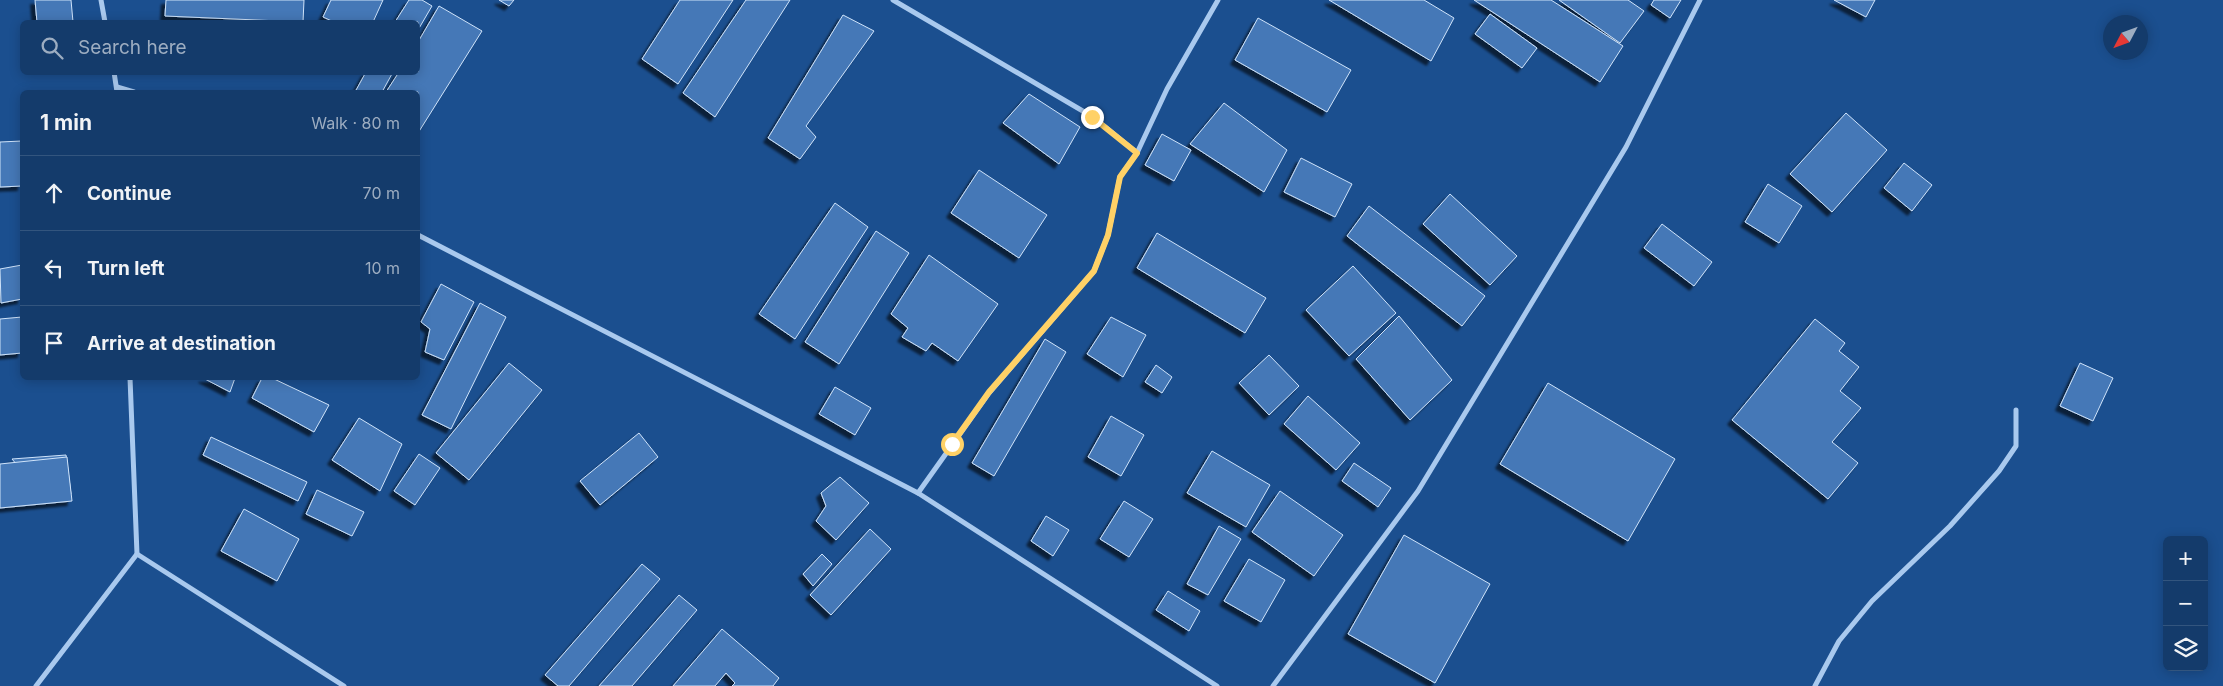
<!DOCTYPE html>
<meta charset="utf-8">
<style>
:root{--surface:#143b6b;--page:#1d4271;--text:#f1f3f6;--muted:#9dadc1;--line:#33557e}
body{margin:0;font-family:Inter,sans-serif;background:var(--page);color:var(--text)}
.controls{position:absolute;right:15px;bottom:15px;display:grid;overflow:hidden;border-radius:8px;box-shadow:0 2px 12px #0003}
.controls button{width:45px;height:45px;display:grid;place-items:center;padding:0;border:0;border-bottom:1px solid var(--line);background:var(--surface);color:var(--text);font:25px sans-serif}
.compass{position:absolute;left:2103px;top:15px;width:45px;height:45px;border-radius:50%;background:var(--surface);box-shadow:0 2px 12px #0003;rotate:229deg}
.stop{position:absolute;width:15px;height:15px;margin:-11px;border:4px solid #ffd166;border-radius:50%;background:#fff}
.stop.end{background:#ffd166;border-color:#fff;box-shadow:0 1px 5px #0008}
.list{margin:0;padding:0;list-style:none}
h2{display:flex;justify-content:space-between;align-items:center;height:65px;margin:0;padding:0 20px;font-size:21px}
h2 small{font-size:16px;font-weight:400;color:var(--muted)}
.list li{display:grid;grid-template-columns:32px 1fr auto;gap:15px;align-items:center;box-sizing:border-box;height:75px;padding:0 20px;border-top:1px solid var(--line)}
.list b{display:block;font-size:19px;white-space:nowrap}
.list em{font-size:16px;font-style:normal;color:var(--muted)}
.icon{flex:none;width:28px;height:28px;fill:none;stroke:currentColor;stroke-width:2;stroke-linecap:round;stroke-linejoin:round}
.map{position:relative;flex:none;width:2223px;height:686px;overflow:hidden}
.search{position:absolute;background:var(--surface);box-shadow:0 2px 12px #0003;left:20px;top:20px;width:400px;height:55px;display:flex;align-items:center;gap:12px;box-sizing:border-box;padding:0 18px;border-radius:8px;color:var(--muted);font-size:19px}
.panel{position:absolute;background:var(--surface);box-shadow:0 2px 12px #0003;left:20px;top:90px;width:400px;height:290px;border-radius:8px}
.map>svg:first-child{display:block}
</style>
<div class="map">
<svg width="2223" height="686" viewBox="0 0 2223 686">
<defs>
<filter id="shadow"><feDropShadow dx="-4.5" dy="4.5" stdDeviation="1" flood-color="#0009"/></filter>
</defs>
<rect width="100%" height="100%" fill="#1b4f8f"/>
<g fill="#4478b7" stroke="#cfe3fa" filter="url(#shadow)">
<polygon points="35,0 71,0 73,22 37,22"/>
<polygon points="166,0 304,0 303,22 165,16"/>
<polygon points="331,0 383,0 373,22 334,22 323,17"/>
<polygon points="409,0 422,0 432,6 418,30 418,22 395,22"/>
<polygon points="499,0 514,0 509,6"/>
<polygon points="680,0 733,0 678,84 642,59"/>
<polygon points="746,0 790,0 715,117 683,93"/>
<polygon points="1329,0 1424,0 1454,18 1431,61"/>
<polygon points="1474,0 1551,0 1623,46 1600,82"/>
<polygon points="1559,0 1628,0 1644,11 1620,43"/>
<polygon points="1654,0 1681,0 1670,18 1651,5"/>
<polygon points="1834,0 1875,0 1866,17"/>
<polygon points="439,6 482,31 418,133 418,92 386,92 399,72 418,72 418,42"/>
<polygon points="1490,14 1537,48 1522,68 1475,34"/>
<polygon points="843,15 874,31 806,126 816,137 800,159 768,138"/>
<polygon points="1258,18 1351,70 1327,112 1235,60"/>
<polygon points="366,72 393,72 382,92 355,92"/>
<polygon points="1029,94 1080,127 1059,164 1003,123"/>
<polygon points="1224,103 1287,150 1264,192 1190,144"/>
<polygon points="1846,113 1887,150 1832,212 1790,174"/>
<polygon points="1162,134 1191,150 1174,181 1145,165"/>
<polygon points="22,141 22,186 0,187 0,142"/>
<polygon points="1301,158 1352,184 1335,217 1284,192"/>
<polygon points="1904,163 1932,185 1912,211 1884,188"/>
<polygon points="979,170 1047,215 1019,258 951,213"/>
<polygon points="1768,184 1802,206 1779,243 1745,222"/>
<polygon points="1450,194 1517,256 1490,285 1423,224"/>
<polygon points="835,203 868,227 795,339 759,314"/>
<polygon points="1369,206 1485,296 1462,326 1347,236"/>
<polygon points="1662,224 1712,262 1694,286 1644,248"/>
<polygon points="876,231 909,253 839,364 805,342"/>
<polygon points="1157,233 1266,298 1245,333 1137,268"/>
<polygon points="929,255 998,304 958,361 932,343 926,351 902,337 908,328 891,314"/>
<polygon points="22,265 22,299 1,303 0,269"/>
<polygon points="1353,266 1396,313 1349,356 1306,310"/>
<polygon points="441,284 474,302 444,360 425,352 430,329 421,322"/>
<polygon points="480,303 506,317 451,429 422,415"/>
<polygon points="1399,316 1452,380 1410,420 1356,359"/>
<polygon points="22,317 22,353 0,355 0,319"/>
<polygon points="1111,317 1146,335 1123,377 1087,354"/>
<polygon points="1815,319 1845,343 1839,351 1859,367 1840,391 1861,408 1832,442 1858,463 1828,499 1732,420"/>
<polygon points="1045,339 1066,352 994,476 972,463"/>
<polygon points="1269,355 1299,386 1269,415 1239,383"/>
<polygon points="509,363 542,390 469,480 436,453"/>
<polygon points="2080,363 2113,378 2093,421 2060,406"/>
<polygon points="1156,365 1172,377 1162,393 1145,382"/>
<polygon points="203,378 235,378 230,392"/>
<polygon points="262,378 272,378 329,405 314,432 252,398"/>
<polygon points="1548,383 1675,459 1628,541 1500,464"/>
<polygon points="835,387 871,408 855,435 819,414"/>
<polygon points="1308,396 1360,443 1336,470 1284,424"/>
<polygon points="1111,416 1144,435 1121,476 1088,457"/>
<polygon points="359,418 402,444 380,491 332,460"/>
<polygon points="639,433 658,457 600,505 580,481"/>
<polygon points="211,437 307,482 298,501 203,455"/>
<polygon points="1212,451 1270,485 1246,527 1187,493"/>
<polygon points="419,454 440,468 415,505 394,491"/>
<polygon points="66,455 71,494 45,498 12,459"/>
<polygon points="67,457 72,501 0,508 0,464"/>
<polygon points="1354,463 1391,488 1378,507 1342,481"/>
<polygon points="840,477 869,503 836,540 816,521 826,506 821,493"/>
<polygon points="317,490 364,512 352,536 306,514"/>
<polygon points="1280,491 1343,535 1314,576 1252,532"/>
<polygon points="1124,501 1153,519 1129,557 1100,539"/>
<polygon points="244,509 299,539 277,581 221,551"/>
<polygon points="1046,516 1069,530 1053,556 1031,541"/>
<polygon points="1219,526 1241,539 1208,595 1187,584"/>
<polygon points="870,529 891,549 831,615 810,595"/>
<polygon points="1404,535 1490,584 1435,683 1348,634"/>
<polygon points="822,554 832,564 813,586 803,574"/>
<polygon points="1249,559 1285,580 1261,622 1224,601"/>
<polygon points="642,564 660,579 569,686 558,686 545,675"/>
<polygon points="1168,591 1200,611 1189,631 1156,610"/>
<polygon points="679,595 697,610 632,686 599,686"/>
<polygon points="722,629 779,678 773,686 732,686 735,683 726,673 715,686 673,686"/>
</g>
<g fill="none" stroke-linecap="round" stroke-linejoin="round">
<g stroke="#a9c9ee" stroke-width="5">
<polyline points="101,0 105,22"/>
<polyline points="893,0 1093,117 1137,153 1120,177 1108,235 1094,271 989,393 918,493"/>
<polyline points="114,72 117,92"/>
<polyline points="117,87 134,92"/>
<polyline points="1137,153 1167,89 1218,0"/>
<polyline points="418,235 918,493 1217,686"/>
<polyline points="137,554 344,686"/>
<polyline points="36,686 137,554 130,378"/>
<polyline points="1273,686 1418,491 1626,147 1700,0"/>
<polyline points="1815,686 1839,641 1872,601 1950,526 1999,471 2016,446 2016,410"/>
</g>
</g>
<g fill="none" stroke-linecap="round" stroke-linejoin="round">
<polyline stroke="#ffd166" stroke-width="6" points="952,444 989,392 1094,271 1108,235 1120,177 1137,153 1092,117"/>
</g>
</svg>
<div class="controls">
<button>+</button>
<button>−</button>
<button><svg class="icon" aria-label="layers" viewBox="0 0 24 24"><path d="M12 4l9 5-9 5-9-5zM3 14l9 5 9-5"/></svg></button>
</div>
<svg class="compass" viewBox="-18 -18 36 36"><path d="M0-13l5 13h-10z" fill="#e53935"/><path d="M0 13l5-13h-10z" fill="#9dadc1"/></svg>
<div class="stop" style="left:952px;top:444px"></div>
<div class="stop end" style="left:1092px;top:117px"></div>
<div class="search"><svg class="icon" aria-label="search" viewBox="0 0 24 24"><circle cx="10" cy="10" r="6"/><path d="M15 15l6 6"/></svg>Search here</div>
<section class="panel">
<h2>1 min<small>Walk · 80 m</small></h2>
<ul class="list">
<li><svg class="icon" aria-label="ahead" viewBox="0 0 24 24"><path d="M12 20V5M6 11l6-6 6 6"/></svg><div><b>Continue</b></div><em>70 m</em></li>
<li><svg class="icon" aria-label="left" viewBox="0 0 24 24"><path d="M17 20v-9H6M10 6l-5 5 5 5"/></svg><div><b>Turn left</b></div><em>10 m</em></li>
<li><svg class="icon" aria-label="arrive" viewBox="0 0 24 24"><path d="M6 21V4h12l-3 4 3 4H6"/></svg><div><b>Arrive at destination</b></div></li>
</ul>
</section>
</div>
